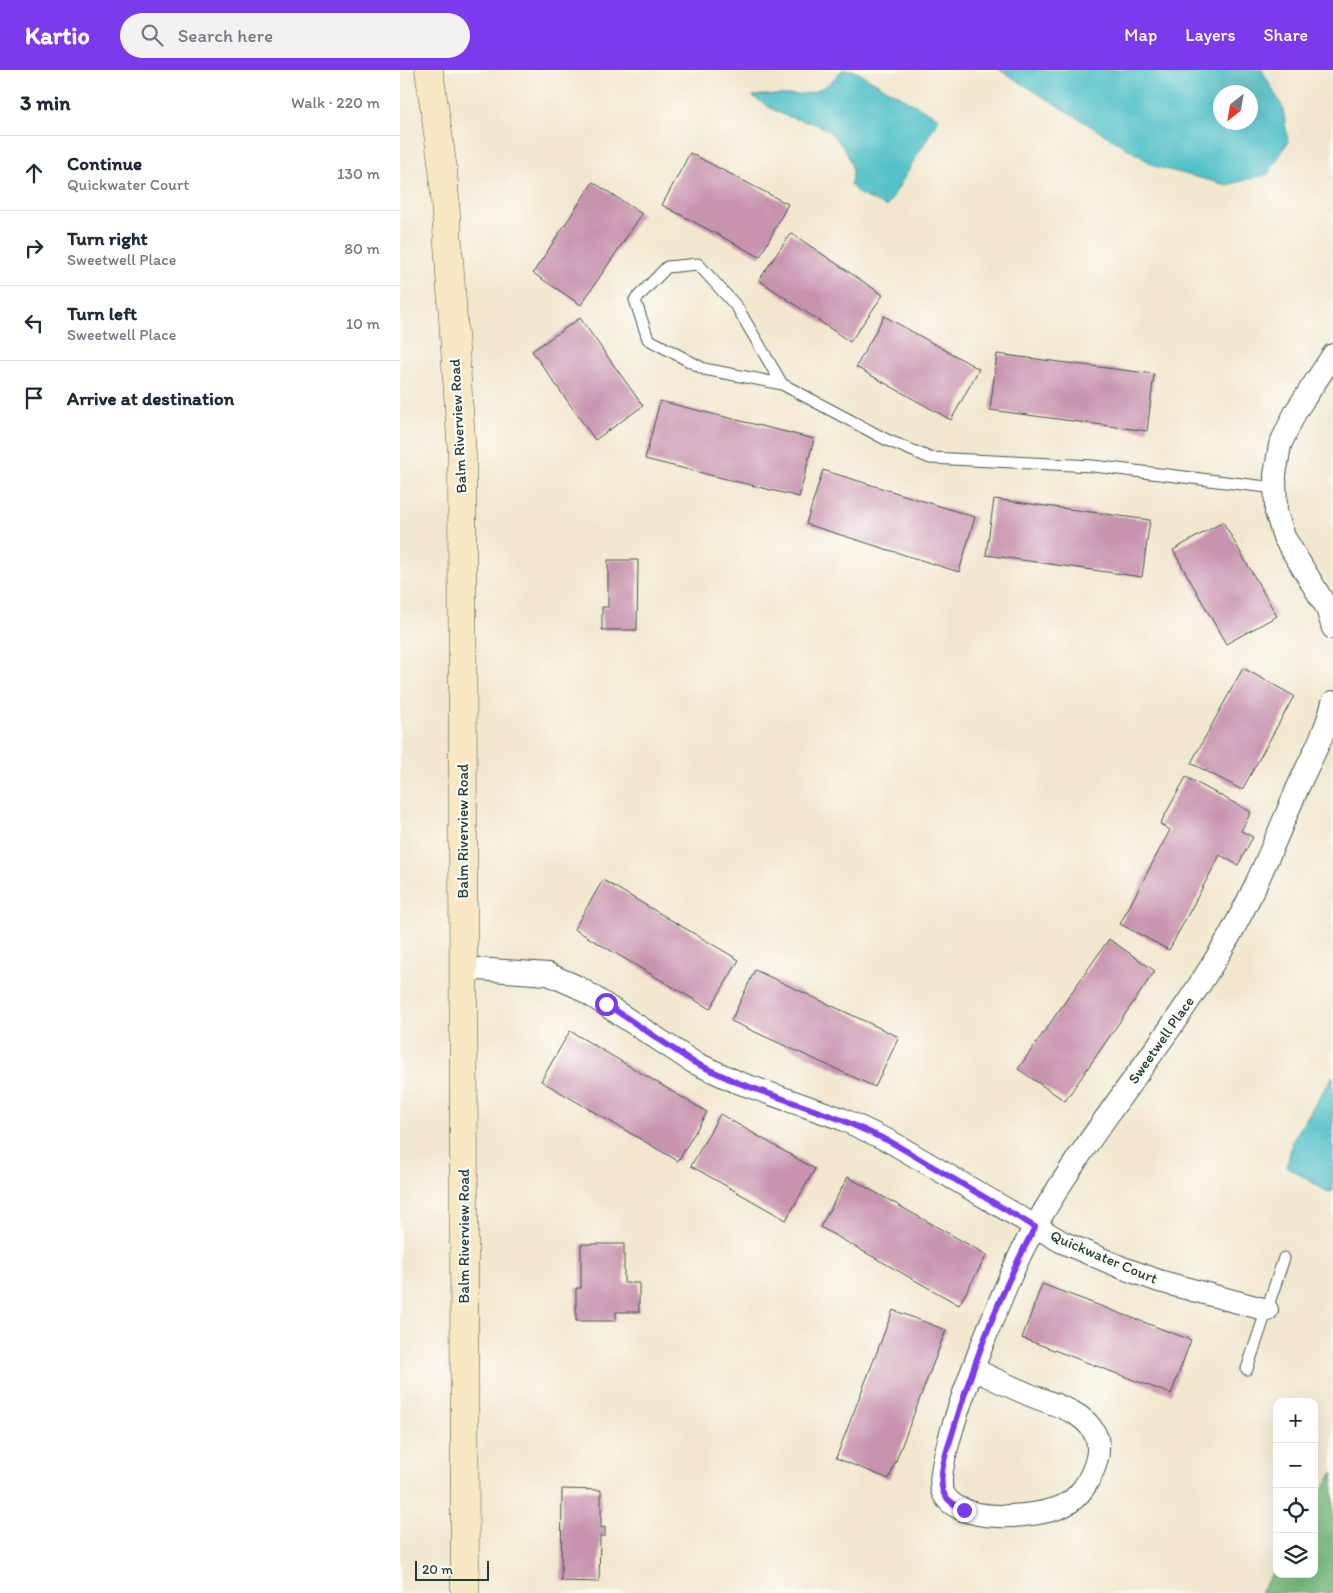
<!DOCTYPE html>
<meta charset="utf-8">
<style>
:root{--surface:#fff;--page:#f2f2f3;--text:#1f2937;--muted:#747a83;--line:#e0e1e3;--accent:#7c3aed}
body{margin:0;font-family:Itim,sans-serif;background:var(--page);color:var(--text)}
.controls{position:absolute;right:15px;bottom:15px;display:grid;overflow:hidden;border-radius:10px;box-shadow:0 5px 20px #0002}
.controls button{width:45px;height:45px;display:grid;place-items:center;padding:0;border:0;border-bottom:1px solid var(--line);background:var(--surface);color:var(--text);font:25px sans-serif}
.compass{position:absolute;left:813px;top:15px;width:45px;height:45px;border-radius:50%;background:var(--surface);box-shadow:0 5px 20px #0002;rotate:211deg}
.scale{position:absolute;left:15px;bottom:12px;width:74px;box-sizing:border-box;padding-left:5px;border:2px solid #1f3d34;border-top:0;font-size:14px;line-height:18px;white-space:nowrap;color:#1f3d34;-webkit-text-stroke:4px #fdfcf7;paint-order:stroke}
.stop{position:absolute;width:15px;height:15px;margin:-11px;border:4px solid #7c3aed;border-radius:50%;background:#fff}
.stop.end{background:#7c3aed;border-color:#fff;box-shadow:0 1px 5px #0008}
.list{margin:0;padding:0;list-style:none}
h2{display:flex;justify-content:space-between;align-items:center;height:65px;margin:0;padding:0 20px;font-size:21px}
h2 small{font-size:16px;font-weight:400;color:var(--muted)}
.list li{display:grid;grid-template-columns:32px 1fr auto;gap:15px;align-items:center;box-sizing:border-box;height:75px;padding:0 20px;border-top:1px solid var(--line)}
.list b{display:block;font-size:19px;white-space:nowrap}
.list p{margin:0;font-size:16px;white-space:nowrap;color:var(--muted)}
.list em{font-size:16px;font-style:normal;color:var(--muted)}
.icon{flex:none;width:28px;height:28px;fill:none;stroke:currentColor;stroke-width:2;stroke-linecap:round;stroke-linejoin:round}
.map{position:relative;flex:none;width:933px;height:1523px;overflow:hidden}
header{display:flex;align-items:center;gap:30px;box-sizing:border-box;height:70px;padding:0 25px;background:var(--accent);color:#fff}
header strong{font-size:24px}
nav{display:flex;gap:28px;margin-inline-start:auto;font-size:18px}
.search{width:350px;height:45px;background:var(--page);display:flex;align-items:center;gap:12px;box-sizing:border-box;padding:0 18px;border-radius:28px;color:var(--muted);font-size:19px}
main{display:flex}
aside{flex:1;background:var(--surface)}
.map>svg:first-child{display:block}
</style>
<header>
<strong>Kartio</strong>
<div class="search"><svg class="icon" aria-label="search" viewBox="0 0 24 24"><circle cx="10" cy="10" r="6"/><path d="M15 15l6 6"/></svg>Search here</div>
<nav><a>Map</a><a>Layers</a><a>Share</a></nav>
</header>
<main>
<aside>
<h2>3 min<small>Walk · 220 m</small></h2>
<ul class="list">
<li><svg class="icon" aria-label="ahead" viewBox="0 0 24 24"><path d="M12 20V5M6 11l6-6 6 6"/></svg><div><b>Continue</b><p>Quickwater Court</p></div><em>130 m</em></li>
<li><svg class="icon" aria-label="right" viewBox="0 0 24 24"><path d="M7 20v-9h11M14 6l5 5-5 5"/></svg><div><b>Turn right</b><p>Sweetwell Place</p></div><em>80 m</em></li>
<li><svg class="icon" aria-label="left" viewBox="0 0 24 24"><path d="M17 20v-9H6M10 6l-5 5 5 5"/></svg><div><b>Turn left</b><p>Sweetwell Place</p></div><em>10 m</em></li>
<li><svg class="icon" aria-label="arrive" viewBox="0 0 24 24"><path d="M6 21V4h12l-3 4 3 4H6"/></svg><div><b>Arrive at destination</b></div></li>
</ul>
</aside>
<div class="map">
<svg width="933" height="1523" viewBox="0 0 933 1523">
<rect width="100%" height="100%" fill="#fdfcf7"/>
<filter id="ink" filterUnits="userSpaceOnUse"><feTurbulence type="fractalNoise" baseFrequency=".02" numOctaves="2"/><feDisplacementMap in="SourceGraphic" scale="10" xChannelSelector="R" yChannelSelector="G"/><feConvolveMatrix kernelMatrix="1 2 1 2 8 2 1 2 1" color-interpolation-filters="sRGB"/></filter>
<filter id="wash" filterUnits="userSpaceOnUse"><feTurbulence type="fractalNoise" baseFrequency=".0096" numOctaves="4" result="noise"/><feDisplacementMap in="SourceGraphic" scale="20" xChannelSelector="R" yChannelSelector="G"/><feGaussianBlur stdDeviation="1.12" result="paint"/><feColorMatrix in="noise" values="0 0 0 0 0 0 0 0 0 0 0 0 0 0 0 0 0 1.4 0 .05"/><feComposite in="paint" operator="in"/></filter>
<g filter="url(#wash)">
<rect width="100%" height="100%" fill="#f2e7ce"/>
<polygon fill="#79bc7e" stroke="#4c7c59" points="933,1402 933,1523 860,1523 877,1495 877,1504 914,1504 914,1433"/>
<g fill="#53c1c9" stroke="#397f7e" fill-rule="evenodd">
<path d="M 442,0 L 453,0 L 539,48 L 487,137 L 459,124 L 450,114 C 459,93 438,65 420,56 C 409,51 397,50 386,46 C 374,41 363,33 352,26 C 390,21 414,35 442,0 Z"/>
<path d="M 600,0 L 862,0 L 883,38 L 888,72 L 868,104 L 827,115 L 757,97 ZM 821,22 L 851,22 L 851,52 L 821,52 Z"/>
<polygon points="933,1006 933,1121 928,1122 887,1097 892,1071"/>
</g>
<g id="blocks">
<g fill="#c893af">
<polygon points="290,83 388,134 360,187 262,135"/>
<polygon points="193,112 242,144 181,235 133,203"/>
<polygon points="391,163 483,225 450,272 359,210"/>
<polygon points="484,246 579,299 551,350 456,297"/>
<polygon points="180,248 243,336 195,370 132,281"/>
<polygon points="597,284 754,304 747,361 590,340"/>
<polygon points="260,331 414,369 399,427 245,389"/>
<polygon points="423,400 575,447 559,502 406,454"/>
<polygon points="594,429 750,450 742,507 586,485"/>
<polygon points="823,452 877,546 826,574 773,480"/>
<polygon points="208,490 238,490 237,560 202,560 202,537 208,537"/>
<polygon points="843,598 894,626 842,720 791,693"/>
<polygon points="786,707 851,742 841,761 853,767 838,795 820,785 769,880 720,854 770,760 760,754"/>
<polygon points="203,810 339,890 310,939 174,859"/>
<polygon points="709,869 755,901 665,1031 618,999"/>
<polygon points="355,900 499,967 475,1017 331,951"/>
<polygon points="170,961 307,1042 278,1091 141,1011"/>
<polygon points="320,1044 415,1099 386,1150 291,1096"/>
<polygon points="448,1107 587,1185 559,1235 420,1157"/>
<polygon points="181,1174 224,1174 224,1213 239,1213 239,1242 216,1242 216,1251 176,1251 176,1218 181,1218"/>
<polygon points="642,1214 791,1270 771,1324 622,1268"/>
<polygon points="493,1240 546,1260 489,1409 436,1388"/>
<polygon points="162,1419 201,1420 201,1458 205,1457 205,1466 200,1466 199,1512 161,1511"/>
</g>
</g>
</g>
<g filter="url(#ink)">
<use href="#blocks" fill-opacity="0" stroke="#3f564b" stroke-width="1"/>
<g fill="none" stroke-linecap="round" stroke-linejoin="round">
<g stroke="#3f564b" stroke-width="13">
<g id="lane">
<polyline points="382,314 337,237 298,194 267,197 235,230 248,269 304,299 382,314 487,370 530,388 693,396 875,418"/>
<polyline points="847,1299 884,1188"/>
</g>
</g>
<g stroke="#3f564b" stroke-width="24">
<g id="street">
<polyline points="933,285 896,341 880,375 875,405 876,442 884,467 927,538 933,558"/>
<polyline points="63,898 148,904 178,917 293,992 337,1012 442,1049 491,1072 662,1172 723,1198 759,1211 867,1240"/>
<path d="M 573,1299 C 592,1308 611,1317 630,1325 C 651,1334 682,1340 694,1362 C 699,1371 699,1382 696,1392 C 691,1409 679,1429 663,1436 C 637,1448 554,1456 542,1420 C 532,1387 607,1210 626,1173 C 681,1070 760,982 820,882 C 850,833 872,778 895,724 C 907,695 926,664 933,632"/>
</g>
</g>
<g stroke="#3f564b" stroke-width="29">
<polyline id="secondary" points="29,0 43,99 62,384 65,1523"/>
</g>
<use href="#lane" stroke="#fff" stroke-width="11"/>
<use href="#street" stroke="#fff" stroke-width="22"/>
<use href="#secondary" stroke="#f8e8c3" stroke-width="28"/>
</g>
</g>
<g fill="none" stroke-linecap="round" stroke-linejoin="round" filter="url(#ink)">
<path stroke="#7c3aed" stroke-width="6" d="M 206,934 L 293,992 L 336,1012 L 442,1050 L 491,1072 L 635,1157 C 601,1221 575,1288 554,1358 C 549,1376 539,1398 542,1417 C 543,1429 555,1435 564,1440"/>
</g>
<g text-anchor="middle" stroke-width="4.5" stroke-linejoin="round" paint-order="stroke">
<g font-size="15" fill="#1f3d34" stroke="#fdfcf7">
<text transform="translate(58 356) rotate(-93)" y="5">Balm Riverview Road</text>
<text transform="translate(63 761) rotate(-90)" y="5">Balm Riverview Road</text>
<text transform="translate(761 970) rotate(-55)" y="5">Sweetwell Place</text>
<text transform="translate(64 1166) rotate(-90)" y="5">Balm Riverview Road</text>
<text transform="translate(704 1187) rotate(23)" y="5">Quickwater Court</text>
</g>
</g>
</svg>
<div class="controls">
<button>+</button>
<button>−</button>
<button><svg class="icon" aria-label="locate" viewBox="0 0 24 24"><circle cx="12" cy="12" r="6"/><path d="M12 2v4M12 18v4M2 12h4M18 12h4"/></svg></button>
<button><svg class="icon" aria-label="layers" viewBox="0 0 24 24"><path d="M12 4l9 5-9 5-9-5zM3 14l9 5 9-5"/></svg></button>
</div>
<svg class="compass" viewBox="-18 -18 36 36"><path d="M0-13l5 13h-10z" fill="#e53935"/><path d="M0 13l5-13h-10z" fill="#747a83"/></svg>
<div class="scale">20 m</div>
<div class="stop" style="left:206px;top:934px"></div>
<div class="stop end" style="left:564px;top:1440px"></div>
</div>
</main>
